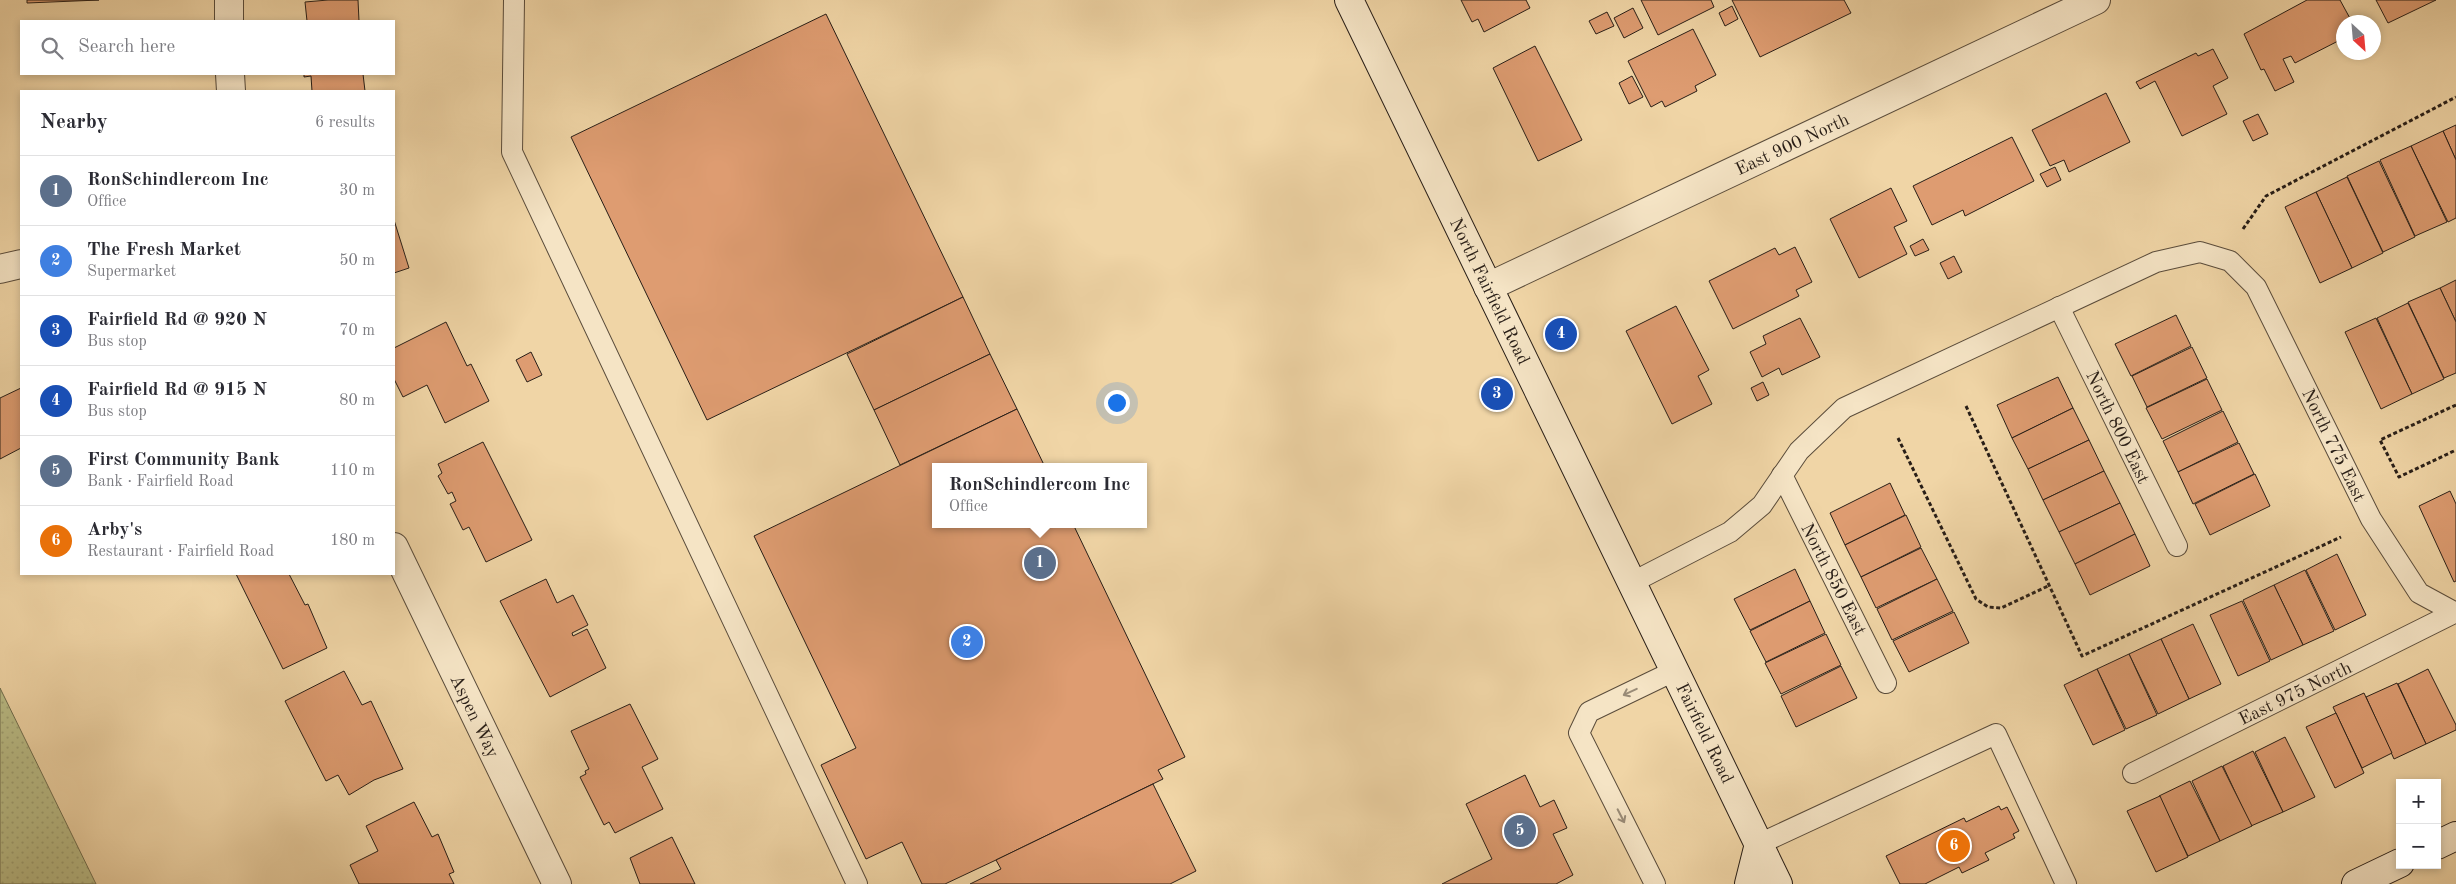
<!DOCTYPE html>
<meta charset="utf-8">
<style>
:root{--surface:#fff;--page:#f7f7f7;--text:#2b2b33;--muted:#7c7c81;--line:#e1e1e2;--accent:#8f2418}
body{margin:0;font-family:"Old Standard TT",serif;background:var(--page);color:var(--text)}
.controls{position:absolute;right:15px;bottom:15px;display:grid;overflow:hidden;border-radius:0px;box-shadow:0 2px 8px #0003}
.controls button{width:45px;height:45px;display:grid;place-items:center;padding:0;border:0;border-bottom:1px solid var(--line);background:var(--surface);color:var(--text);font:25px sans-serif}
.compass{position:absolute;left:2336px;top:15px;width:45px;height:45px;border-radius:50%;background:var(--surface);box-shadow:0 2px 8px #0003;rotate:154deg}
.you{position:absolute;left:1116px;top:402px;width:18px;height:18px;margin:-12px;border:4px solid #fff;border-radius:50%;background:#1a73e8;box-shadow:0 0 0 8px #1a73e833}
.badge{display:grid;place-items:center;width:32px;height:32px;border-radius:50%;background:var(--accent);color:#fff;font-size:16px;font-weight:700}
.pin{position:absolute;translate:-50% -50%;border:2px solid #fff;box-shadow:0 1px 5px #0006}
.popup{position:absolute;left:932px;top:463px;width:215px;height:65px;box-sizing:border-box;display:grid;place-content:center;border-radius:0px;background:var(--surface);filter:drop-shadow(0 1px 4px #0005);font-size:16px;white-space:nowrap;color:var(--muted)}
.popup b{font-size:19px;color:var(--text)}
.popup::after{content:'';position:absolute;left:50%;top:100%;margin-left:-10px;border:10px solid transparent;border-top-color:var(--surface)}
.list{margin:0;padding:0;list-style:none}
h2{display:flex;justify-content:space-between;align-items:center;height:65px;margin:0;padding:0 20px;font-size:21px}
h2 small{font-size:16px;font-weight:400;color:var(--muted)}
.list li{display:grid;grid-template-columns:32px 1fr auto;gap:15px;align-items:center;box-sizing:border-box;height:70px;padding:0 20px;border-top:1px solid var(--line)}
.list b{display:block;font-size:19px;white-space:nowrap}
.list p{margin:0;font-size:16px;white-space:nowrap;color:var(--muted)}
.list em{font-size:16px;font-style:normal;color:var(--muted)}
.icon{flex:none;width:28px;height:28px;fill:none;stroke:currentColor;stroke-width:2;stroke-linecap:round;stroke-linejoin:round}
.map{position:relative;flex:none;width:2456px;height:884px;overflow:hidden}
.search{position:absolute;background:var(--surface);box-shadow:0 2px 8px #0003;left:20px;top:20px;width:375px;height:55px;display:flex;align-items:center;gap:12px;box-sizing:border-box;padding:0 18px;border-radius:0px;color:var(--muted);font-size:19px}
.panel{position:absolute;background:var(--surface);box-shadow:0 2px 8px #0003;left:20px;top:90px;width:375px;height:485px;border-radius:0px}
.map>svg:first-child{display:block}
</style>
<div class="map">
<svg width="2456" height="884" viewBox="0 0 2456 884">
<defs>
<pattern id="park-dots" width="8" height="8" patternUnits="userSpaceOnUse" patternTransform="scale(1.25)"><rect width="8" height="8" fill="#babd87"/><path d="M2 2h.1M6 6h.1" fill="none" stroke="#a0a274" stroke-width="1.8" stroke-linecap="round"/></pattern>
</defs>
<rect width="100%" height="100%" fill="#f0d5a6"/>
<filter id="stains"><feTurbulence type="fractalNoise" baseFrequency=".004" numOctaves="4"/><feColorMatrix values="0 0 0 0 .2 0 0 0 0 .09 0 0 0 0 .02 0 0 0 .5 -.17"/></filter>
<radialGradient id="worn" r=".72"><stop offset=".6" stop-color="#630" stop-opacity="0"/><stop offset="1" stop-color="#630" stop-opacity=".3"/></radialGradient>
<polygon fill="url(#park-dots)" stroke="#716e4f" points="0,688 96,884 0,884"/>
<g fill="#de9c71" stroke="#281e17">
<polygon points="27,0 99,0 27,3"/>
<polygon points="328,0 358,0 359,21 307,21 305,2"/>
<polygon points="1461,0 1526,0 1530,8 1484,32 1478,19 1472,22"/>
<polygon points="1641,0 1711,0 1714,7 1658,35"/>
<polygon points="1732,0 1844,0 1851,13 1760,57"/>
<polygon points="2307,0 2340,0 2352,22 2344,22 2344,38 2295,63 2291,56 2283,59 2294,82 2275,91 2264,69 2261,70 2244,34"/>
<polygon points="2376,0 2436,0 2388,23"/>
<polygon points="1732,6 1738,19 1725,26 1719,13"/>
<polygon points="1633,8 1643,28 1624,38 1614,18"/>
<polygon points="1607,12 1614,26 1596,34 1589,21"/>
<polygon points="826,14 963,297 707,420 571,137"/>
<polygon points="1693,29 1716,75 1695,86 1697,91 1665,107 1662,101 1651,107 1628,61"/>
<polygon points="1535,46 1582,140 1538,161 1493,68"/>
<polygon points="2213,49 2228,78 2213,86 2227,114 2182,136 2155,81 2140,89 2136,82 2196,53 2198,56"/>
<polygon points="304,74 363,74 365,91 312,91 311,76 304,77"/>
<polygon points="1632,76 1643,97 1629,104 1619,83"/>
<polygon points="2106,93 2130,142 2069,172 2064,160 2050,166 2032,130"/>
<polygon points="2258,114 2268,134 2253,141 2243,121"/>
<polygon points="2456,125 2456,160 2443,131"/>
<polygon points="2443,131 2456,160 2456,218 2448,222 2411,146"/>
<polygon points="2012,137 2034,181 1965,216 1963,210 1932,225 1913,186"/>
<polygon points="2411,146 2447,222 2415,236 2380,160"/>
<polygon points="2379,161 2415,237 2383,252 2347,176"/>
<polygon points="2055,167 2061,180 2047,187 2040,174"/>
<polygon points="2347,177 2383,253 2352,268 2316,192"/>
<polygon points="1891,188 1907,221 1894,227 1907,254 1859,278 1830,219"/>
<polygon points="2316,192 2352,268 2320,283 2285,207"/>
<polygon points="394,220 409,268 394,273"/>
<polygon points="1923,239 1929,250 1915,256 1910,246"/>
<polygon points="1795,247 1812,282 1796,290 1799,296 1733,329 1709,281 1775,248 1779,255"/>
<polygon points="1954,256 1962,272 1948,279 1940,263"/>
<polygon points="2456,280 2456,322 2440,288"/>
<polygon points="2440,288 2456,322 2456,373 2444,378 2408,302"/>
<polygon points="963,297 990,354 874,410 847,354"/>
<polygon points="2408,303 2444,379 2412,394 2377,318"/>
<polygon points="1676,306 1709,370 1698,376 1712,404 1672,424 1626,331"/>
<polygon points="2176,315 2191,346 2131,376 2115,344"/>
<polygon points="1800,318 1820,357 1782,375 1779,368 1762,377 1750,352 1766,344 1763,336"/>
<polygon points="2376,318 2412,394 2381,409 2345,332"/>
<polygon points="446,322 467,366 471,364 489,401 445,423 427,385 403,397 394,379 394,348"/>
<polygon points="2192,347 2207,378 2147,407 2132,376"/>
<polygon points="531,352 542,375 527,382 516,360"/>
<polygon points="990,354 1017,409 900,465 874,410"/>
<polygon points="2058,377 2073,408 2012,438 1997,405"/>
<polygon points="2207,379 2222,410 2162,439 2146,408"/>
<polygon points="1763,382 1769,395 1757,401 1751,388"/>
<polygon points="21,388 21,448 0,459 0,398"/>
<polygon points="2073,408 2089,440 2028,469 2012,438"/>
<polygon points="1017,409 1045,467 936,467 936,524 1073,524 1185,757 1158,770 1163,779 996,860 945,884 922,884 902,842 866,859 821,765 856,748 754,536"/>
<polygon points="2223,411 2238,442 2178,472 2163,441"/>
<polygon points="2089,440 2104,471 2043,500 2028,469"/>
<polygon points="483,442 532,540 486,562 469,527 463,530 450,504 456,501 452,492 448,494 438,476 442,473 438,464"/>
<polygon points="2239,443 2254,474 2193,504 2178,472"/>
<polygon points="2104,471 2120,503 2059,532 2043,500"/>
<polygon points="2255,474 2270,506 2210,535 2195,504"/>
<polygon points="1890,483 1905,515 1845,545 1830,513"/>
<polygon points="2450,491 2456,504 2456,581 2454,582 2419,506"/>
<polygon points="2120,503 2135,534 2075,564 2059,532"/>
<polygon points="1906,515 1921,547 1861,577 1845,545"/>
<polygon points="2135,534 2150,566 2090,595 2075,564"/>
<polygon points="1921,548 1937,579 1876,608 1861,577"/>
<polygon points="2337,554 2366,615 2335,630 2306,570"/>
<polygon points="1795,569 1810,601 1750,630 1734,599"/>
<polygon points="2305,570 2334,631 2303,645 2274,585"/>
<polygon points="236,574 289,574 305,605 308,604 327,648 283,669"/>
<polygon points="546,579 557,603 573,595 588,625 572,633 573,636 587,629 606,668 550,697 500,601"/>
<polygon points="1937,579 1953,611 1892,640 1877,609"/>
<polygon points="2274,585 2303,645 2271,660 2243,600"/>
<polygon points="1810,601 1825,633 1766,662 1750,631"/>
<polygon points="2242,601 2270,661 2238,676 2210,615"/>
<polygon points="1954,612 1969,643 1909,672 1893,641"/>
<polygon points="2193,624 2221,684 2189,699 2161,639"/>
<polygon points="1826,634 1841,665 1781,694 1765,663"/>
<polygon points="2161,639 2189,699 2158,714 2129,654"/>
<polygon points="2129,654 2157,715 2126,729 2097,669"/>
<polygon points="1841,666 1857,698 1796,727 1781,696"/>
<polygon points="2097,669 2125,730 2093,745 2064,685"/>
<polygon points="2428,669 2456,725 2456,730 2426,744 2398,684"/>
<polygon points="344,671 362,705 371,701 403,769 374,780 349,795 338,775 326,781 285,701"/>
<polygon points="2397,683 2426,744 2394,759 2366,697"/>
<polygon points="2364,693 2392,753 2362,768 2333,707"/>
<polygon points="630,704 658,759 642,767 663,809 615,833 609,822 604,825 580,777 586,774 585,771 589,769 571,731"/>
<polygon points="2336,713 2364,773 2335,788 2306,727"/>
<polygon points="2285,737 2315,797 2283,812 2255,752"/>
<polygon points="2253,751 2283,812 2251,826 2223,766"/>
<polygon points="2222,766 2252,826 2220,841 2192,781"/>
<polygon points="1525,775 1540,807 1554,800 1567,828 1553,834 1573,875 1556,884 1442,884 1492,859 1466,804"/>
<polygon points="2190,781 2220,841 2188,856 2159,796"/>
<polygon points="1153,784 1196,871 1170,884 970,884 1001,869 996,860"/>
<polygon points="2160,796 2188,857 2156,872 2127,811"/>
<polygon points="414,802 432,837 438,834 454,872 449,874 454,884 359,884 350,865 378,851 366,826"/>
<polygon points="1999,806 2001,810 2007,807 2019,831 2013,834 2015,838 1985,853 1989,860 1962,873 1959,867 1925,884 1900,884 1886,856 1964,818 1966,822"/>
<polygon points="672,837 695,884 640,884 630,858"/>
</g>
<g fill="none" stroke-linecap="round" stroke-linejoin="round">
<g stroke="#5a4c3b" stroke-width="22">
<g id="lane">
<polyline points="514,0 512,152 857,884"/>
<polyline points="2059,307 2177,546"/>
<polyline points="1782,475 1886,683"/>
<polyline points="1631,583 1730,532 1762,505 1799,451 1844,408 2156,262 2200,252 2230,261 2256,287 2371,519 2419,593 2456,613"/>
<polyline points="2133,773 2456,612"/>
<polyline points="1759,844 1996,734 2066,884"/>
<polyline points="1655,884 1579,733 1589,712 1674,671"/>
</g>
</g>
<g stroke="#5a4c3b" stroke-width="30">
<g id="street">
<polyline points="229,21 229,0"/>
<polyline points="230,74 231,91"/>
<polyline points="0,269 21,264"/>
<polyline points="1488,287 2096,0"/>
<polyline points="394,547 557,884"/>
</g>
</g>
<g stroke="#281e17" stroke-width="30">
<g id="secondary">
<polyline points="1349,0 1778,884"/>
<polyline points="2437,845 2456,836"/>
<polyline points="1749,884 1759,844"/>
<polyline points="2356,884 2400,863"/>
</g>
</g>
<g stroke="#281e17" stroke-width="3" stroke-dasharray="4 2.5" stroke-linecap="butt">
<polyline points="2243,229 2266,196 2456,97"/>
<polyline points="2456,405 2380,440 2399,477 2456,450"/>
<polyline points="1966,406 2082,656 2341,537"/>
<polyline points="1898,438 1976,599 1988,607 2001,608 2048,586"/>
</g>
<use href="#lane" stroke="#f5e4c5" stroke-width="20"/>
<use href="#street" stroke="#f5e4c5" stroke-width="28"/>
<use href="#secondary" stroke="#f5e4c5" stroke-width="28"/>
</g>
<defs><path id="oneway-shaft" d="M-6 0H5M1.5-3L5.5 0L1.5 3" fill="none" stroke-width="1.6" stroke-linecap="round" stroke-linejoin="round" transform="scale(1.25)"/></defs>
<g stroke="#998b77">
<use href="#oneway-shaft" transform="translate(1630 692) rotate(155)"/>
<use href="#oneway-shaft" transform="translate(1621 816) rotate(63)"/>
</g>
<g text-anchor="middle" stroke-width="4.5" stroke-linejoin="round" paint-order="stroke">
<g font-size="18" fill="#281e17" stroke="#f5e4c5">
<text transform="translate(1792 144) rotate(-25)" y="6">East 900 North</text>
<text transform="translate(1490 291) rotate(64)" y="6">North Fairfield Road</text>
<text transform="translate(2118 427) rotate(64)" y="6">North 800 East</text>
<text transform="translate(2334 445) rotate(64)" y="6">North 775 East</text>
<text transform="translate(1834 579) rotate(63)" y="6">North 850 East</text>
<text transform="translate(2295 693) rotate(-26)" y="6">East 975 North</text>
<text transform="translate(475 716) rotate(64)" y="6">Aspen Way</text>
<text transform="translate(1705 733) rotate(64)" y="6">Fairfield Road</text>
</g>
</g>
<rect width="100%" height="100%" filter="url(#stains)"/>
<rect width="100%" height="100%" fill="url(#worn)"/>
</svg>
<div class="controls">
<button>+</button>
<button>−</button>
</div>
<svg class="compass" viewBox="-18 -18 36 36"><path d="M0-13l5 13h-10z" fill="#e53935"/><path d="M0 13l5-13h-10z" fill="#7c7c81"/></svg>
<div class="you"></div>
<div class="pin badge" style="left:1040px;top:563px;background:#5c6f8a">1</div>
<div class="popup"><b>RonSchindlercom Inc</b>Office</div>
<div class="pin badge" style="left:967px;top:642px;background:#3f7fe0">2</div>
<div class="pin badge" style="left:1497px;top:394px;background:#1a4fb4">3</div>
<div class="pin badge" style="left:1561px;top:334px;background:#1a4fb4">4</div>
<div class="pin badge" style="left:1520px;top:831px;background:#5c6f8a">5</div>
<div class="pin badge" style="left:1954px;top:846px;background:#e8710a">6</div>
<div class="search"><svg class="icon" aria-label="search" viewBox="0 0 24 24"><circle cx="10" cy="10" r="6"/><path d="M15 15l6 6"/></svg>Search here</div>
<section class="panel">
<h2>Nearby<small>6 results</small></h2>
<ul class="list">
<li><span class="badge" style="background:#5c6f8a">1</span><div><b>RonSchindlercom Inc</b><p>Office</p></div><em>30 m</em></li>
<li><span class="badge" style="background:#3f7fe0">2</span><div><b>The Fresh Market</b><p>Supermarket</p></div><em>50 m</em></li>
<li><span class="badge" style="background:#1a4fb4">3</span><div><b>Fairfield Rd @ 920 N</b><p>Bus stop</p></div><em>70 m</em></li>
<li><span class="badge" style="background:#1a4fb4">4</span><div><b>Fairfield Rd @ 915 N</b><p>Bus stop</p></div><em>80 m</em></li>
<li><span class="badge" style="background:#5c6f8a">5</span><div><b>First Community Bank</b><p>Bank · Fairfield Road</p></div><em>110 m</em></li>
<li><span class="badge" style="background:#e8710a">6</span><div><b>Arby's</b><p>Restaurant · Fairfield Road</p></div><em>180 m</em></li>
</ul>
</section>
</div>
